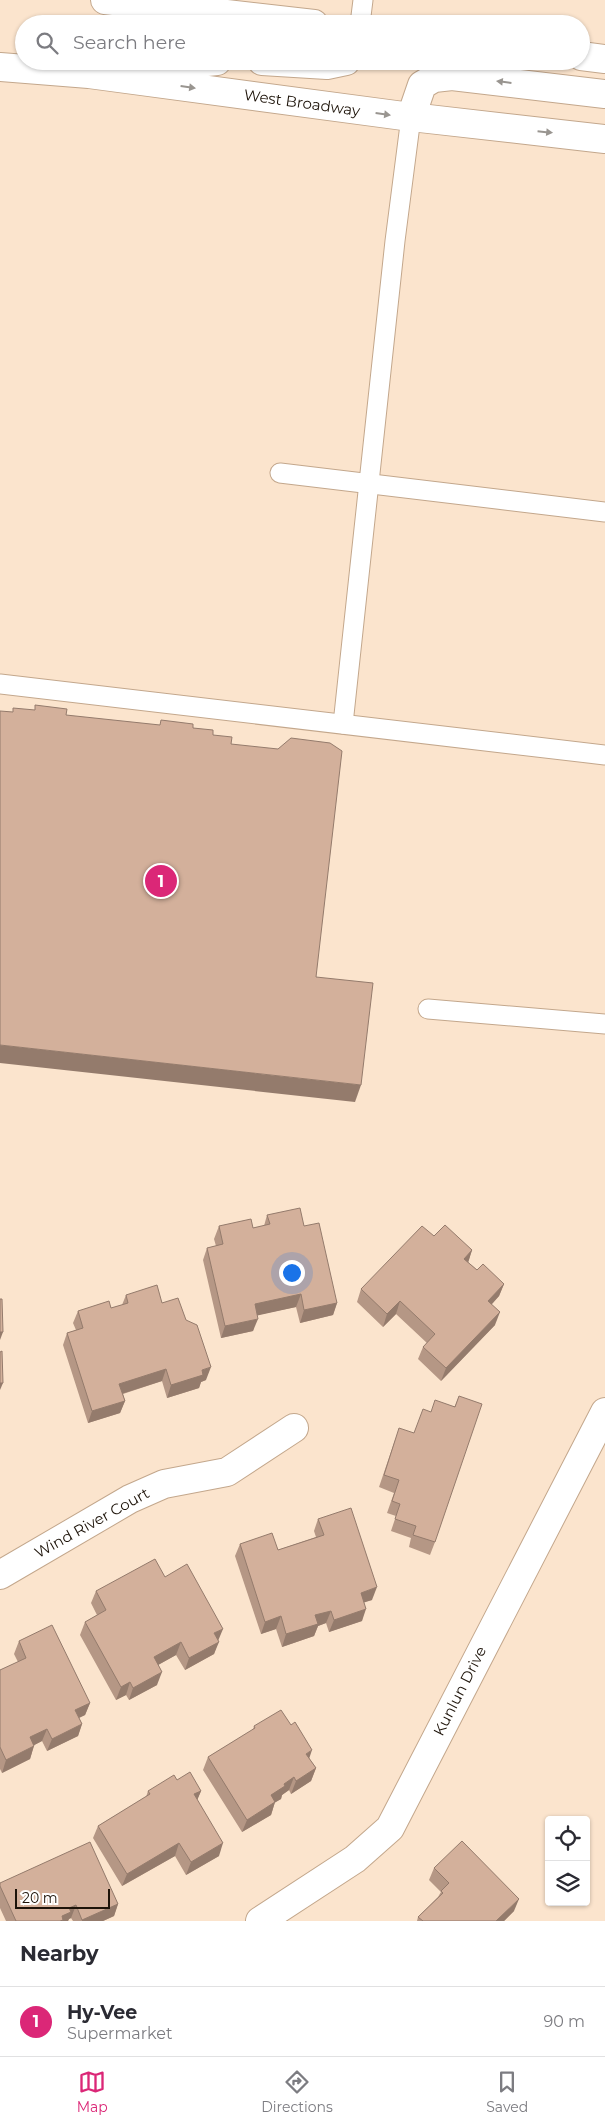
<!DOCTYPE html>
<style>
:root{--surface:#fff;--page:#f2f2f3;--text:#2b2b33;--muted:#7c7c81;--line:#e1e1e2;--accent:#db2777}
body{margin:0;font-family:Montserrat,sans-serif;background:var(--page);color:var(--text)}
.controls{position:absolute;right:15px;bottom:15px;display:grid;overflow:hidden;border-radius:5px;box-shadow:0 1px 4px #0004}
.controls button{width:45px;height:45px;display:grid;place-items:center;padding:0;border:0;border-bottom:1px solid var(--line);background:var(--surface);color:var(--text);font:25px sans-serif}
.scale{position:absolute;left:15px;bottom:12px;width:95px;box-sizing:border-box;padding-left:5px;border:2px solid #1d1309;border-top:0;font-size:14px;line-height:18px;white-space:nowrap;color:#1d1309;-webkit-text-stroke:4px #fff;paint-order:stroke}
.you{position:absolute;left:291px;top:1272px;width:18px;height:18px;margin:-12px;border:4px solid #fff;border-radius:50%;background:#1a73e8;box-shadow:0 0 0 8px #1a73e833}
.badge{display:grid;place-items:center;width:32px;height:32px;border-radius:50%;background:var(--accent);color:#fff;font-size:16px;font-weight:700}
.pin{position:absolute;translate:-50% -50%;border:2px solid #fff;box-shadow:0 1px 5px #0006}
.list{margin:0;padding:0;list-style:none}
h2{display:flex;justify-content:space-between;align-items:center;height:65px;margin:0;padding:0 20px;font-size:21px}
h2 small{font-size:16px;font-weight:400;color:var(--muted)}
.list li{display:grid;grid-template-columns:32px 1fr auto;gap:15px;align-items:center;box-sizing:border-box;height:70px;padding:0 20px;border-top:1px solid var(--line)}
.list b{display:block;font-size:19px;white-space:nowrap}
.list p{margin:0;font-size:16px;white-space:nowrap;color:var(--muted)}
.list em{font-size:16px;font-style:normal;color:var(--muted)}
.icon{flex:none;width:28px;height:28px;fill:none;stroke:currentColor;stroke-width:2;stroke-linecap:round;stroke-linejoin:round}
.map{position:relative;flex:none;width:605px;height:1921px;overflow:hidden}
.search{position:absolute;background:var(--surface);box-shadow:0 1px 4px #0004;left:15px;right:15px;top:15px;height:55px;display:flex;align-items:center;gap:12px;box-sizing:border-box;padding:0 18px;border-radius:28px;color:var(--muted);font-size:19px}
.sheet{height:135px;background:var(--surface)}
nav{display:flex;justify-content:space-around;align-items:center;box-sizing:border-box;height:70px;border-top:1px solid var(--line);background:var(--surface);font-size:14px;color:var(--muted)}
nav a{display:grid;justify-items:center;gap:2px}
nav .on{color:var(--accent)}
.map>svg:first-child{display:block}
</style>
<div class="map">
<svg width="605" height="1921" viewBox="0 0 605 1921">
<rect width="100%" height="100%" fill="#fbe4cd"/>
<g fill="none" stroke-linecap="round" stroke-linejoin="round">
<g stroke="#c3a78c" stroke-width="21">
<g id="lane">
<polyline points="360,24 363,0"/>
<polyline points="280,473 605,512"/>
<polyline points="0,684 605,755"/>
<polyline points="343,724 395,241 411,117"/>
<polyline points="428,1009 605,1024"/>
</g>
</g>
<g stroke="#c3a78c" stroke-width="30">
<g id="street">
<polyline points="0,1575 130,1499 164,1484 227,1472 294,1428"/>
<polyline points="260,1921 355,1859 390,1828 605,1412"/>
</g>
</g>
<g stroke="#c3a78c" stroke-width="30">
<g id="secondary">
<polyline points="105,0 314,24"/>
<polyline points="581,56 605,59"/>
<polyline points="262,61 327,65 346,61"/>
<polyline points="0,67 89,74 411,117 605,139"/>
<polyline points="135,69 217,61"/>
<polyline points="411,117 422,85 434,78 452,76 605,94"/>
</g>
</g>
<use href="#lane" stroke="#fff" stroke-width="19"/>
<use href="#street" stroke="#fff" stroke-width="28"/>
<use href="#secondary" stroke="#fff" stroke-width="28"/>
</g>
<g fill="#b59785">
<polygon points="267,1215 304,1226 337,1303 333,1315 300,1323 296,1307 257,1315 253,1331 221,1338 203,1260 207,1248 216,1246 214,1239 219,1226 253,1228 264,1226"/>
<polygon points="434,1236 472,1250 468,1262 477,1270 504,1284 499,1296 491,1305 495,1325 441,1381 418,1359 423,1347 427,1343 396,1314 383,1327 357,1302 361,1289"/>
<polygon points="126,1295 162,1303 206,1380 201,1382 199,1388 167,1398 162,1381 123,1394 125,1401 120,1413 88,1423 63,1345 67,1333 76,1330 73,1323 78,1311 111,1308 122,1305"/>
<polygon points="459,1396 435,1542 430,1555 409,1547 411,1538 391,1531 396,1516 387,1513 394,1493 379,1487 395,1440 414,1433 431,1412 455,1406"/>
<polygon points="318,1519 372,1600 364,1602 362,1621 329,1632 326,1623 318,1626 314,1636 282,1647 276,1629 261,1634 235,1556 240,1544 278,1550 316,1537 314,1531"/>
<polygon points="165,1577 218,1641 214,1654 185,1670 176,1655 158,1665 157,1685 129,1700 126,1695 116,1700 80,1635 85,1622 97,1615 91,1603 96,1591"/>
<polygon points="19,1641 90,1703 85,1715 79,1718 82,1724 78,1736 47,1751 42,1741 34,1745 30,1759 2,1773 0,1769 0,1670 18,1662 14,1654"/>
<polygon points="254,1726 309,1758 316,1768 311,1781 291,1794 289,1790 282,1795 281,1799 275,1802 271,1815 242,1832 203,1770 208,1757 253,1730"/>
<polygon points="177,1780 201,1791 197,1800 219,1856 186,1875 175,1856 122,1886 93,1838 98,1826 146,1797 148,1791"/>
<polygon points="434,1868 514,1911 504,1921 417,1921 418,1917 438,1897 441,1892 429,1880"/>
<polygon points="0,1883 118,1904 114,1916 103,1921 73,1921 71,1918 69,1919 68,1921 6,1921 0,1908"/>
</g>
<g fill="#947b6c">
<polygon points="0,1045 361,1085 355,1102 0,1063"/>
<polygon points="472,1250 468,1263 464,1259"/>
<polygon points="504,1284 499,1296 483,1314 488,1301"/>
<polygon points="301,1294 296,1307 250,1317 255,1304"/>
<polygon points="400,1301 396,1314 383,1327 387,1314"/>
<polygon points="337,1303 333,1315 300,1323 304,1310"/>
<polygon points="500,1312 495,1325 441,1381 446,1368"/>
<polygon points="258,1319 253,1331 221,1338 225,1326"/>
<polygon points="0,1332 3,1332 0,1340"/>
<polygon points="211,1367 206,1380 201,1382 199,1388 167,1398 171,1385 202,1370"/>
<polygon points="166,1369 162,1381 115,1396 119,1384"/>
<polygon points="0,1383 3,1383 0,1390"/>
<polygon points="125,1401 120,1413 88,1423 92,1411"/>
<polygon points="377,1587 372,1600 356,1605 361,1593"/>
<polygon points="366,1609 362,1621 329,1632 334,1620"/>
<polygon points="331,1611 326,1623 318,1626 314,1636 282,1647 286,1634 315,1615"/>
<polygon points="281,1616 276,1629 261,1634 265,1622"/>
<polygon points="223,1629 218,1641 214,1633"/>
<polygon points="181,1642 176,1655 149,1670 154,1657"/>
<polygon points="219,1642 214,1654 185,1670 189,1658"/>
<polygon points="162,1672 157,1685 129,1700 133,1688"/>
<polygon points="130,1682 126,1695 116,1700 121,1687"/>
<polygon points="90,1703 85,1715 70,1722 75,1710"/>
<polygon points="82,1724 78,1736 47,1751 52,1739"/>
<polygon points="47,1729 42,1741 25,1750 30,1737"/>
<polygon points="34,1746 30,1759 2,1773 6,1760"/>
<polygon points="312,1750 308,1762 306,1754"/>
<polygon points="316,1768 311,1781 291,1794 296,1781"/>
<polygon points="294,1777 289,1790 282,1795 281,1799 266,1808 271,1795 284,1784"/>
<polygon points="201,1791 196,1803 194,1794"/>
<polygon points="275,1802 271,1815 242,1832 247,1820"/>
<polygon points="179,1843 175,1856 122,1886 127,1874"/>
<polygon points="223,1843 219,1856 186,1875 191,1862"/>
<polygon points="519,1899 514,1911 504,1921 496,1921"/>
<polygon points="118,1904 114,1916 103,1921 82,1921 82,1920"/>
<polygon points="76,1905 71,1918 69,1919 68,1921 60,1921 62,1916 69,1908"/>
</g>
<g fill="#d3b09b" stroke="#947b6c">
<polygon points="35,705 67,709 66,715 160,725 161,720 193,724 193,728 213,730 213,735 232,737 231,744 278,749 291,738 330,743 342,751 316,977 373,983 361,1085 0,1045 0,711 13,712 13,708 35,710"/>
<polygon points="300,1208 304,1226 319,1223 337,1303 304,1310 301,1294 255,1304 258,1319 225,1326 207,1248 223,1244 219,1226 251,1219 253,1228 270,1224 267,1215"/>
<polygon points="445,1225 472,1250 464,1259 477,1270 483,1264 504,1284 488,1301 500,1312 446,1368 423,1347 435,1334 400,1301 387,1314 361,1289 422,1226 434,1236"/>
<polygon points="157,1285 162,1303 178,1298 186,1320 197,1325 211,1367 202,1370 203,1375 171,1385 166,1369 119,1384 125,1401 92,1411 67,1333 83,1328 78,1311 109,1301 111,1308 128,1303 126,1295"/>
<polygon points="0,1299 2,1299 3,1332 0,1332"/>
<polygon points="2,1351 3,1383 0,1383 0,1352"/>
<polygon points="459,1396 482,1404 435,1542 413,1535 416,1526 395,1519 400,1504 392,1501 399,1480 384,1475 399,1428 414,1433 423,1409 431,1412 435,1400 455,1407"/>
<polygon points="351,1508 377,1587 361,1593 366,1609 334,1620 331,1611 315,1615 318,1624 286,1634 281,1616 265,1622 240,1544 272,1533 278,1550 324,1535 318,1519"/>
<polygon points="155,1559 165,1577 187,1564 223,1629 214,1633 219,1642 189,1658 181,1642 154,1657 162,1672 133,1688 130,1682 121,1687 85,1622 106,1610 96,1591"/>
<polygon points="52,1625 90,1703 75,1710 82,1724 52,1739 47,1729 30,1737 34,1746 6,1760 0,1747 0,1670 26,1658 19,1641"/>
<polygon points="281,1710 291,1725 295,1722 312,1750 306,1754 316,1768 296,1781 294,1777 284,1784 285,1786 271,1795 275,1802 247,1820 208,1757 255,1728 254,1726"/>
<polygon points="190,1772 201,1791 194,1794 223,1843 191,1862 179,1843 127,1874 98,1826 150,1794 148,1791 174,1775 177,1780"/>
<polygon points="462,1841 519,1899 496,1921 423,1921 418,1917 443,1893 441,1891 449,1883 434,1868"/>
<polygon points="90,1842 118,1904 82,1920 76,1905 69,1908 71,1912 62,1916 63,1920 60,1921 16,1921 0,1886 0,1883"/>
</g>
<defs><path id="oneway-solid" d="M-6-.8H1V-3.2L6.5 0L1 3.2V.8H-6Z" transform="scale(1.25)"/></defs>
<g fill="#999590">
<use href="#oneway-solid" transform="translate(504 82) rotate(-173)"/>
<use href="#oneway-solid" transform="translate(188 87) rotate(8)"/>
<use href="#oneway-solid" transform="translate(383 114) rotate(8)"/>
<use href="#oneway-solid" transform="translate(545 132) rotate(6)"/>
</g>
<g text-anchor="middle" stroke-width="4" stroke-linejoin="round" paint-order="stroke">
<g font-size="15" fill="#1d1309" stroke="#fff">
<text transform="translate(302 103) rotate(8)" y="5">West Broadway</text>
<text transform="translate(92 1523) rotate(-29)" y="5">Wind River Court</text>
<text transform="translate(460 1691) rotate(-63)" y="5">Kunlun Drive</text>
</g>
</g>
</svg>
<div class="controls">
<button><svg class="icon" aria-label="locate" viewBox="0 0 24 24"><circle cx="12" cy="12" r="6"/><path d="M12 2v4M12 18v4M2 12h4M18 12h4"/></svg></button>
<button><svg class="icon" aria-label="layers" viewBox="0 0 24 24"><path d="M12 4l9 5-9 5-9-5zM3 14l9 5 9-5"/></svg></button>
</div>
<div class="scale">20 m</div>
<div class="you"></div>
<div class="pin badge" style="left:161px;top:881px">1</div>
<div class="search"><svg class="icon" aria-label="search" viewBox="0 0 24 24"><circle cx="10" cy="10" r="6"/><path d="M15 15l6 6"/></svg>Search here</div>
</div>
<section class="sheet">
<h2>Nearby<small></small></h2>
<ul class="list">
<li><span class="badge">1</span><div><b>Hy-Vee</b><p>Supermarket</p></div><em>90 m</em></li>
</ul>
</section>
<nav>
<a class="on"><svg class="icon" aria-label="map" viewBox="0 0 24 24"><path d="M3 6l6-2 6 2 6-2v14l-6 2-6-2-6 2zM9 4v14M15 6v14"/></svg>Map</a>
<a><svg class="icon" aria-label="directions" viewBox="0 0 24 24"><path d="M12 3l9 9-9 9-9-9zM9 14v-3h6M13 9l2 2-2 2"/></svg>Directions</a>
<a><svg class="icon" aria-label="saved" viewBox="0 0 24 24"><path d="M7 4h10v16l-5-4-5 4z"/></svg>Saved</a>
</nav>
